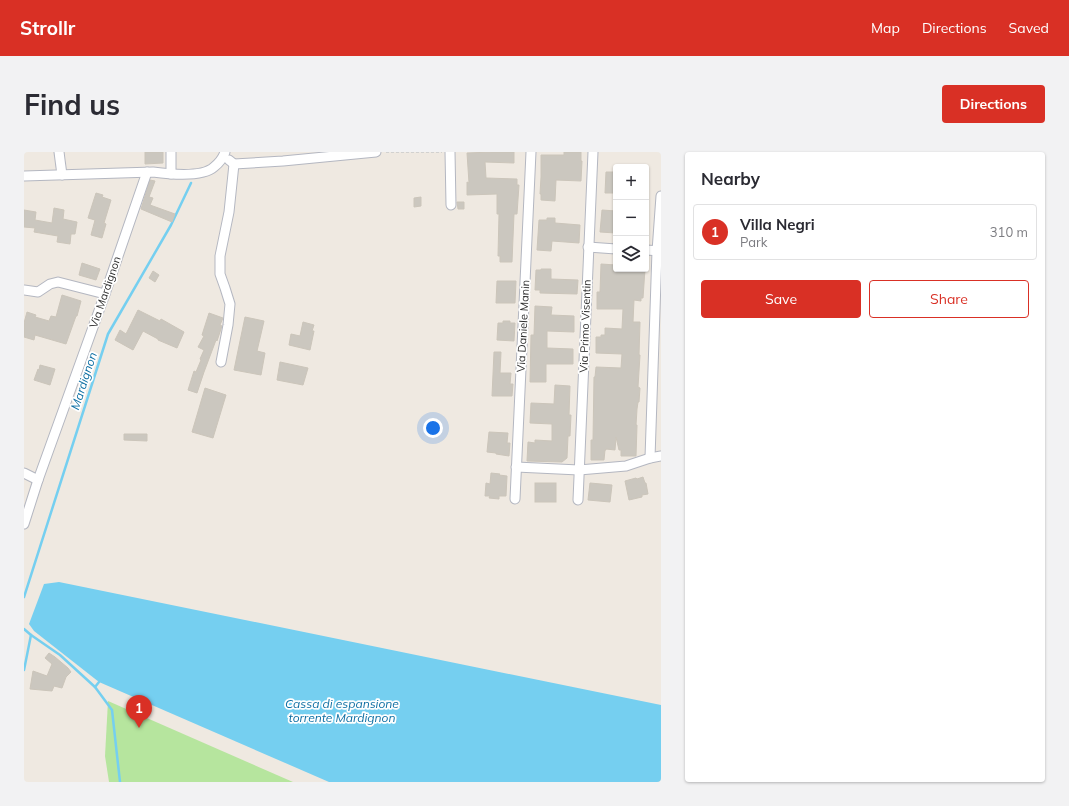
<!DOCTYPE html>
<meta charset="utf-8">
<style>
:root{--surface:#fff;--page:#f2f2f3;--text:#2b2b33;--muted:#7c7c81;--line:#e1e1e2;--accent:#d93025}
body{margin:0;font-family:Mulish,sans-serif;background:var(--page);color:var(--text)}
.controls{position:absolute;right:12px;top:12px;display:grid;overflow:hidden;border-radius:4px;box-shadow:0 1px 3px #0004}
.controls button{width:36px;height:36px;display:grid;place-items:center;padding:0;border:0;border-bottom:1px solid var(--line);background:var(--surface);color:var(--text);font:20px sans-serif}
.you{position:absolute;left:409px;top:276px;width:14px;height:14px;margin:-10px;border:3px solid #fff;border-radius:50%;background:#1a73e8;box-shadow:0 0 0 6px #1a73e833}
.badge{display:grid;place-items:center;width:26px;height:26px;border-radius:50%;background:var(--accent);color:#fff;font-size:13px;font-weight:700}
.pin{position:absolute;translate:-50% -33px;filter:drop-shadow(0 1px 2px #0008)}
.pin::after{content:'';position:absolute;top:21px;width:14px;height:12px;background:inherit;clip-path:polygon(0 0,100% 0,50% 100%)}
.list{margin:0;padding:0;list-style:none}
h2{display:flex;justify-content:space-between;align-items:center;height:52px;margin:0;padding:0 16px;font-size:17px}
h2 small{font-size:13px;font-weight:400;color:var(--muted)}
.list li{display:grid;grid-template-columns:26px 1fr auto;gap:12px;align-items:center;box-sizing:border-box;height:56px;margin:0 8px 8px;padding:0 8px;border:1px solid var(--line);border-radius:4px}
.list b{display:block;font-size:15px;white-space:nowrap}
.list p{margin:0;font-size:13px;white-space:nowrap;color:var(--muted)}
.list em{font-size:13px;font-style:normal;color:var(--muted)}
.actions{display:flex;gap:8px;padding:12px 16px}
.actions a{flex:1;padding:9px 0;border:1px solid var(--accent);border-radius:4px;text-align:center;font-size:14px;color:var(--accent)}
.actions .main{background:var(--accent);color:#fff}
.icon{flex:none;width:22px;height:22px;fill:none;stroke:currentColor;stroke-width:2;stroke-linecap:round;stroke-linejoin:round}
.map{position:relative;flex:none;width:637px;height:630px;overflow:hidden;border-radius:4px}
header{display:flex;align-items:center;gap:24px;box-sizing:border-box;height:56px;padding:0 20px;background:var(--accent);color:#fff}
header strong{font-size:19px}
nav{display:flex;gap:22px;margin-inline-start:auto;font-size:14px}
.intro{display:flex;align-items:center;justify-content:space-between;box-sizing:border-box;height:96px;padding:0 24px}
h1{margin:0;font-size:28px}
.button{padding:10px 18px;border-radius:4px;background:var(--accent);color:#fff;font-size:14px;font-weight:700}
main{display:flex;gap:24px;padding:0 24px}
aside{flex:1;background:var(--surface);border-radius:4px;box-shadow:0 1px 3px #0004}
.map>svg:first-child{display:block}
</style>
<header>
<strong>Strollr</strong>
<nav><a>Map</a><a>Directions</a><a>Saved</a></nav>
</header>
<div class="intro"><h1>Find us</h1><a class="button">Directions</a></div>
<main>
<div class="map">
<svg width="637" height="630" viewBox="0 0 637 630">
<rect width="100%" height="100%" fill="#efe9e1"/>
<polygon fill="#b6e59e" points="84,549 269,630 85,630 81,604"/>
<polygon fill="#75cff0" points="35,430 637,553 637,630 305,630 75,530 10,479 5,472 20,432"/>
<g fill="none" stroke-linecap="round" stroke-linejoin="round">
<g stroke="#75cff0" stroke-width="2.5">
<polyline points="0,445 84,182 147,73 167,31"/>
<polyline points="0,477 7,483 36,503 71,535 88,558 96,630"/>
<polyline points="0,518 7,483"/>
<polyline points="71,535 75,530"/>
</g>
</g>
<g fill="#cbc7bf" stroke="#cbc5ba">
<polygon points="121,0 139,0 139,11 121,12"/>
<polygon points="468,0 490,0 490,11 461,10 462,26 493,27 493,33 495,33 493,62 490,62 488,110 476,110 476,104 474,104 475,62 473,62 473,42 443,43 443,30 445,31 443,1"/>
<polygon points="540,0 557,0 557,9 558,9 557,29 532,28 531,49 517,48 517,42 516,42 517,25 517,3 540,3"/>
<polygon points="582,20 592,20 592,41 581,41"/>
<polygon points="126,28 131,29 125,45 129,46 126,53 151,62 148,70 117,57"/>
<polygon points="72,41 79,43 78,45 87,48 80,71 82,72 78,86 67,83 71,68 64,66"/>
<polygon points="397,45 397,54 390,55 390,46"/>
<polygon points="433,50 440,50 440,57 434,57"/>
<polygon points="30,56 40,58 39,67 53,70 51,82 47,82 46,92 33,90 34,84 10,80 11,76 0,75 0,58 12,60 11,68 28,71"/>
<polygon points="578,58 592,59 592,81 576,80"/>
<polygon points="523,66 531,66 531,71 556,73 555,91 528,89 527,99 513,98 515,68 523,68"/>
<polygon points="58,111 76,117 72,128 55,123"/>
<polygon points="577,112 592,113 592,117 621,117 619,146 617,146 617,149 610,148 609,170 616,170 615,203 616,203 614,235 616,236 615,250 614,250 613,257 612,273 613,273 612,304 597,304 597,298 595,298 592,285 591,298 582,297 582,298 581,298 580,308 567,308 567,288 569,288 570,225 571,225 572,215 597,216 598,202 572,201 572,185 577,185 577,183 581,183 581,176 598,177 599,157 573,157 573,140 576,140"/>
<polygon points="517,117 527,117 527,127 554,128 553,142 516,141 516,138 511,138 512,118 517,118"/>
<polygon points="129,119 135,123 131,130 125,126"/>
<polygon points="473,129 492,129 491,151 472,151"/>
<polygon points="38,143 57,149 53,164 52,164 42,192 11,183 10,188 0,185 0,171 3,160 12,163 11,165 25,169 27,164 32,165"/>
<polygon points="511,154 528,155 527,163 550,164 550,180 523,179 523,196 549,197 549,212 522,212 522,230 506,230 507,183 510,183"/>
<polygon points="114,158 136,169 137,167 160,180 153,196 134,188 134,187 119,179 109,198 91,188 96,178 102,182"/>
<polygon points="185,161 199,166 196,173 198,174 193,189 192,188 180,220 173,241 164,238 170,219 172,220 177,208 176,207 180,198 174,195 180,184 178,183"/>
<polygon points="221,165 240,169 233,199 241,201 237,223 210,218"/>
<polygon points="479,169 486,169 486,171 491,171 490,189 473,188 474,171 479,171"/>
<polygon points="279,170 290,173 288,179 290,179 286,198 265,193 267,182 276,184"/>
<polygon points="470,200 477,200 476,221 487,221 486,232 489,232 488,244 468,244"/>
<polygon points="256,210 284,216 279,233 253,228"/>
<polygon points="16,213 31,217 26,233 10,228 14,217 15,218"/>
<polygon points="531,233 546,234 545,263 547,263 546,284 544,284 543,306 538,310 503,309 504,290 511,291 511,288 528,289 528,272 506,271 507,251 530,252"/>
<polygon points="181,236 202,243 189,286 168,280"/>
<polygon points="465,280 484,281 483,291 486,291 485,304 472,302 472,301 463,300"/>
<polygon points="100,282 123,282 123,289 100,288"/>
<polygon points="467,321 476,322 475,323 483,324 482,344 475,344 475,347 465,346 466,344 461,344 462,331 466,332"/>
<polygon points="619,325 621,331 622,331 624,342 618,343 618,345 605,348 601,329 612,326 613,327"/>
<rect x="511" y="331" width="21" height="19"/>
<polygon points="566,331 588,333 586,350 564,348"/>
<polygon points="25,501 31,505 44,516 47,520 42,525 38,536 30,534 28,539 6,537 9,519 23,524 28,512 21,506"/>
</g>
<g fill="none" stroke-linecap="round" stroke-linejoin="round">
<g stroke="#b4b7c1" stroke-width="11">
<g id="minor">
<polyline points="35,0 38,23"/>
<polyline points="426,0 427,53"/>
<polyline points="205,8 210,12 259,9 352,0"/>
<polyline points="147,22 147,0"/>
<path d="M 0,24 L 129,20 C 144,22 178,26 190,15 C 195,11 199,6 201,0"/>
<polyline points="564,95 592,97"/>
<polyline points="622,98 637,99"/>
<polyline points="0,138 14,140 26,132 34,130 81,142"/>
<polyline points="197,210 204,173 206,152 201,136 196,122 196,104 205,60 210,12"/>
<polyline points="626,306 633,99 637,44"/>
<polyline points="492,315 555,318 602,314 626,306 637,304"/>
<polyline points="0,321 14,328"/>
<polyline points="491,347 507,0"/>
<polyline points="554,348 569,0"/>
<polyline points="0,372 14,328 81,142 123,20"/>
</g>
</g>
<polyline stroke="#c9c9c9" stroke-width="1.5" stroke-dasharray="3 2" stroke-linecap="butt" points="362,0 418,0"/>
<use href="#minor" stroke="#fff" stroke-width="9"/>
</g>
<g text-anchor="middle" stroke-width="3.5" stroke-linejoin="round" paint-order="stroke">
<g font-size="11" fill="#2e2e2e" stroke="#fff">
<text transform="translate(81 140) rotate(-71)" y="4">Via Mardignon</text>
<text transform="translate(499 174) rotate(-87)" y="4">Via Daniele Manin</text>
<text transform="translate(561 174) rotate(-88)" y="4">Via Primo Visentin</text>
</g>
<g font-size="12" font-style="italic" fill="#0d6fa3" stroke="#fff">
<text transform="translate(60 229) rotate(-72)" y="4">Mardignon</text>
<text x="318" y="556">Cassa di espansione<tspan x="318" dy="14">torrente Mardignon</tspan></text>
</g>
</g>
</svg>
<div class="controls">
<button>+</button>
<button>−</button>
<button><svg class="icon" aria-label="layers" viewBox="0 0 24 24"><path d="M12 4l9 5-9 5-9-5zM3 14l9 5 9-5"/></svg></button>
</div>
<div class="you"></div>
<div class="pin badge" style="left:115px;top:576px">1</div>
</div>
<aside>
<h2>Nearby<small></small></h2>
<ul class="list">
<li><span class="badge">1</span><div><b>Villa Negri</b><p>Park</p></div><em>310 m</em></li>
</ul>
<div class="actions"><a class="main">Save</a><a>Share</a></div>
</aside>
</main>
